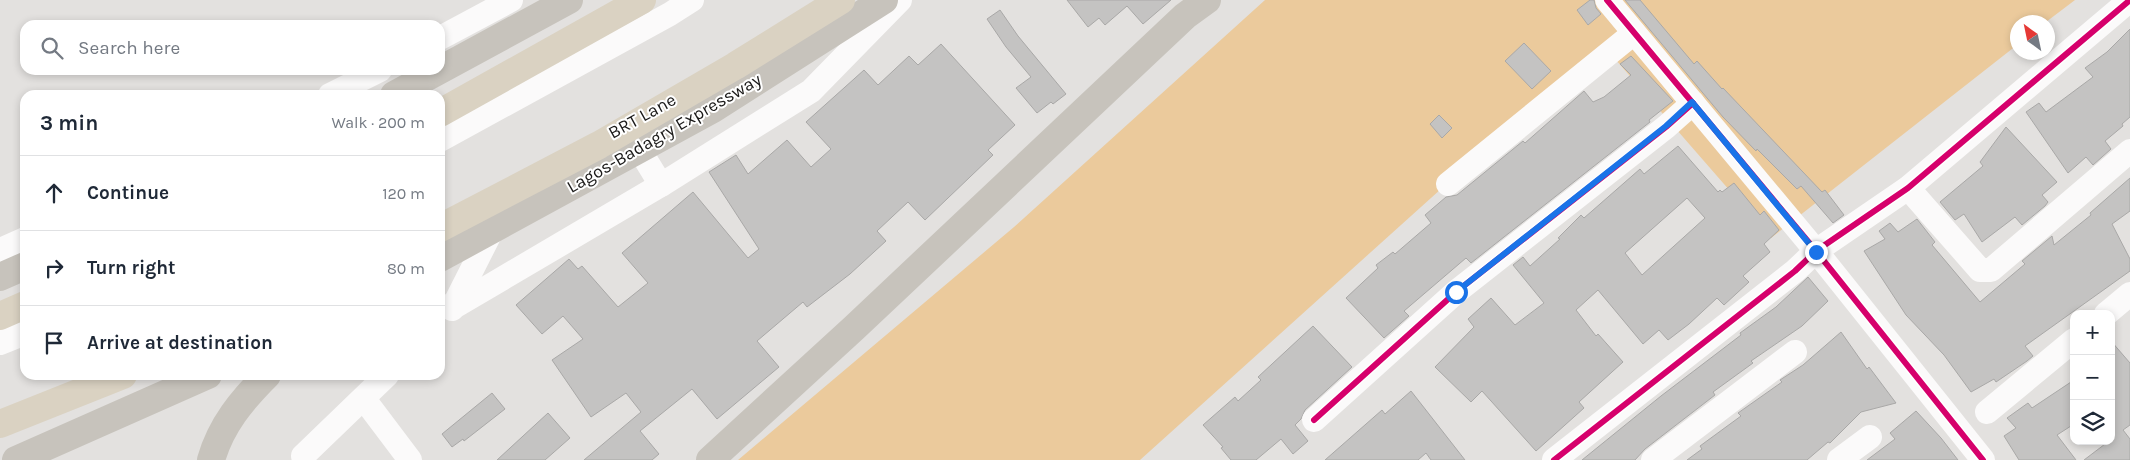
<!DOCTYPE html>
<meta charset="utf-8">
<style>
:root{--surface:#fff;--page:#f6f6f7;--text:#1f2937;--muted:#747a83;--line:#e0e1e3}
body{margin:0;font-family:Karla,sans-serif;background:var(--page);color:var(--text)}
.controls{position:absolute;right:15px;bottom:15px;display:grid;overflow:hidden;border-radius:10px;box-shadow:0 2px 8px #0003}
.controls button{width:45px;height:45px;display:grid;place-items:center;padding:0;border:0;border-bottom:1px solid var(--line);background:var(--surface);color:var(--text);font:25px sans-serif}
.compass{position:absolute;left:2010px;top:15px;width:45px;height:45px;border-radius:50%;background:var(--surface);box-shadow:0 2px 8px #0003;rotate:327deg}
.stop{position:absolute;width:15px;height:15px;margin:-11px;border:4px solid #1a73e8;border-radius:50%;background:#fff}
.stop.end{background:#1a73e8;border-color:#fff;box-shadow:0 1px 5px #0008}
.list{margin:0;padding:0;list-style:none}
h2{display:flex;justify-content:space-between;align-items:center;height:65px;margin:0;padding:0 20px;font-size:21px}
h2 small{font-size:16px;font-weight:400;color:var(--muted)}
.list li{display:grid;grid-template-columns:32px 1fr auto;gap:15px;align-items:center;box-sizing:border-box;height:75px;padding:0 20px;border-top:1px solid var(--line)}
.list b{display:block;font-size:19px;white-space:nowrap}
.list em{font-size:16px;font-style:normal;color:var(--muted)}
.icon{flex:none;width:28px;height:28px;fill:none;stroke:currentColor;stroke-width:2;stroke-linecap:round;stroke-linejoin:round}
.map{position:relative;flex:none;width:2130px;height:460px;overflow:hidden}
.search{position:absolute;background:var(--surface);box-shadow:0 2px 8px #0003;left:20px;top:20px;width:425px;height:55px;display:flex;align-items:center;gap:12px;box-sizing:border-box;padding:0 18px;border-radius:15px;color:var(--muted);font-size:19px}
.panel{position:absolute;background:var(--surface);box-shadow:0 2px 8px #0003;left:20px;top:90px;width:425px;height:290px;border-radius:15px}
.map>svg:first-child{display:block}
</style>
<div class="map">
<svg width="2130" height="460" viewBox="0 0 2130 460">
<rect width="100%" height="100%" fill="#e3e1df"/>
<polygon fill="#ebca9c" points="1265,0 2075,0 2046,22 2018,22 2017,45 1771,238 1602,44 1140,460 738,460 1014,227"/>
<g fill="#c4c3c2" stroke="#a9a8a7" fill-rule="evenodd">
<polygon points="1067,0 1171,0 1143,24 1127,6 1105,25 1099,18 1088,27"/>
<polygon points="1590,0 1594,0 1596,8 1601,14 1588,25 1577,10"/>
<polygon points="1625,0 1640,0 1694,64 1697,61 1722,89 1723,88 1822,192 1825,190 1844,215 1833,223 1801,186 1797,189 1757,149 1756,151 1723,117"/>
<polygon points="1000,10 1018,36 1066,94 1053,104 1051,102 1037,113 1016,88 1031,77 1006,47 987,19"/>
<polygon points="2130,29 2130,117 2122,124 2123,126 2105,141 2111,149 2093,165 2086,157 2068,173 2026,112 2039,103 2046,112 2093,77 2085,68 2107,52"/>
<polygon points="1524,43 1551,71 1532,89 1505,61"/>
<polygon points="941,44 1015,125 988,150 993,155 925,220 908,202 877,231 886,241 850,274 807,307 803,302 757,341 779,367 717,419 692,389 640,431 659,454 652,460 584,460 641,412 626,393 591,417 552,360 583,339 563,316 542,334 516,305 569,259 578,269 582,266 618,307 648,283 622,253 693,192 748,258 759,249 709,172 736,155 748,174 787,140 811,167 831,149 806,122 864,70 878,85 909,56 918,65"/>
<polygon points="1631,56 1673,101 1649,120 1650,122 1471,263 1466,258 1404,311 1409,316 1384,338 1346,298 1378,268 1376,265 1393,252 1395,254 1431,223 1425,215 1446,197 1457,195 1523,141 1525,143 1584,91 1593,102 1604,97 1631,75 1620,64"/>
<polygon points="1439,115 1452,128 1442,138 1430,124"/>
<polygon points="2006,127 2057,182 2042,195 2048,202 2045,206 2022,225 2015,217 1982,242 1964,214 1955,220 1940,202 1983,166 1980,162"/>
<path d="M 1678,146 L 1718,192 L 1720,190 L 1722,192 L 1734,183 L 1760,215 L 1764,211 L 1779,230 L 1764,244 L 1770,252 L 1743,276 L 1749,282 L 1724,305 L 1717,298 L 1689,324 L 1668,340 L 1659,330 L 1643,344 L 1598,290 L 1576,310 L 1596,336 L 1598,334 L 1623,362 L 1579,402 L 1584,408 L 1536,451 L 1482,391 L 1471,402 L 1435,367 L 1474,327 L 1468,319 L 1491,298 L 1515,325 L 1544,303 L 1513,265 L 1523,257 L 1530,266 L 1560,239 L 1558,238 L 1581,215 L 1584,218 L 1640,169 L 1644,174 ZM 1687,198 L 1705,218 L 1642,275 L 1625,253 Z"/>
<polygon points="2130,178 2130,211 2112,224 2130,259 2130,271 2025,346 2033,356 2027,361 1996,382 1994,379 1971,392 1944,355 1906,315 1864,251 1885,239 1879,231 1890,223 1898,232 1917,219 1935,242 1932,245 1980,302 2025,264 2022,261 2052,236 2054,245 2091,215 2090,213"/>
<polygon points="1808,277 1828,301 1802,326 1751,361 1753,363 1713,392 1715,395 1645,449 1635,460 1582,460 1661,396 1741,335 1740,333 1776,307"/>
<polygon points="1313,326 1352,367 1305,410 1301,419 1295,425 1308,441 1293,454 1281,439 1256,460 1231,460 1221,448 1223,447 1203,425 1235,397 1238,401 1261,380 1258,377"/>
<polygon points="1841,332 1867,369 1869,367 1896,403 1861,412 1830,443 1828,442 1807,460 1687,460 1702,449 1700,446 1741,416 1738,413 1782,382 1780,380 1803,365"/>
<polygon points="2111,341 2130,363 2130,425 2123,430 2130,439 2130,460 2084,460 2109,441 2111,441"/>
<polygon points="2074,380 2074,424 2057,435 2076,460 2019,460 2004,436 2016,428 2007,418 2028,403 2032,408"/>
<polygon points="1411,391 1465,460 1431,460 1426,453 1418,460 1325,460 1382,410 1385,414"/>
<polygon points="492,393 505,409 464,441 463,439 452,447 442,434"/>
<polygon points="1916,411 1941,438 1958,460 1867,460 1895,439 1890,433"/>
<polygon points="548,413 570,438 545,460 497,460"/>
</g>
<g fill="none" stroke-linecap="round" stroke-linejoin="round">
<g stroke="#fbfafa" stroke-width="24">
<polyline points="1607,0 1816,251 1983,460"/>
<polyline points="440,38 511,0"/>
<polyline points="330,95 380,70"/>
<polyline points="440,140 670,14 692,0"/>
<polyline points="639,149 661,185"/>
<polyline points="1448,184 1634,33"/>
<polyline points="1908,188 1980,270 1991,270 2130,151"/>
<polyline points="0,250 25,239"/>
<polyline points="440,306 454,307 661,185 811,91 900,0"/>
<polyline points="452,309 492,230"/>
<polyline points="2106,314 2130,294"/>
<polyline points="0,343 25,333"/>
<polyline points="364,399 410,460"/>
<polyline points="1987,412 2074,340"/>
<polyline points="1314,420 1456,292 1666,127 1693,103"/>
<polyline points="303,456 387,375"/>
<polyline points="1554,460 1795,271 1816,251 1908,188 2130,0"/>
<polyline points="1653,460 1795,352"/>
<polyline points="1839,460 1870,437"/>
</g>
<g stroke="#c7c3bc" stroke-width="28">
<polyline points="394,95 569,0"/>
<polyline points="440,258 713,109 884,0"/>
<polyline points="0,277 25,266"/>
<polyline points="16,460 208,375"/>
<path d="M 211,460 C 221,425 242,400 267,375"/>
<polyline points="710,460 854,328 1185,16 1207,0"/>
</g>
<g stroke="#dad2c2" stroke-width="28">
<polyline points="440,113 642,0"/>
<polyline points="440,228 599,145 735,66 841,0"/>
<polyline points="0,316 25,305"/>
<polyline points="0,424 123,375"/>
</g>
<g stroke="#fff" stroke-width="9">
<g id="cycleway">
<polyline points="1607,0 1816,251 1983,460"/>
<polyline points="1314,420 1456,292 1666,127 1693,103"/>
<polyline points="1554,460 1795,271 1816,251 1908,188 2130,0"/>
</g>
</g>
<use href="#cycleway" stroke="#d6006c" stroke-width="6"/>
</g>
<g fill="none" stroke-linecap="round" stroke-linejoin="round">
<polyline stroke="#1a73e8" stroke-width="6" points="1456,292 1666,126 1692,102 1816,252"/>
</g>
<g text-anchor="middle" stroke-width="4" stroke-linejoin="round" paint-order="stroke">
<g font-size="18" fill="#1a1918" stroke="#fff">
<text transform="translate(642 116) rotate(-29)" y="6">BRT Lane</text>
<text transform="translate(664 133) rotate(-30)" y="6">Lagos-Badagry Expressway</text>
</g>
</g>
</svg>
<div class="controls">
<button>+</button>
<button>−</button>
<button><svg class="icon" aria-label="layers" viewBox="0 0 24 24"><path d="M12 4l9 5-9 5-9-5zM3 14l9 5 9-5"/></svg></button>
</div>
<svg class="compass" viewBox="-18 -18 36 36"><path d="M0-13l5 13h-10z" fill="#e53935"/><path d="M0 13l5-13h-10z" fill="#747a83"/></svg>
<div class="stop" style="left:1456px;top:292px"></div>
<div class="stop end" style="left:1816px;top:252px"></div>
<div class="search"><svg class="icon" aria-label="search" viewBox="0 0 24 24"><circle cx="10" cy="10" r="6"/><path d="M15 15l6 6"/></svg>Search here</div>
<section class="panel">
<h2>3 min<small>Walk · 200 m</small></h2>
<ul class="list">
<li><svg class="icon" aria-label="ahead" viewBox="0 0 24 24"><path d="M12 20V5M6 11l6-6 6 6"/></svg><div><b>Continue</b></div><em>120 m</em></li>
<li><svg class="icon" aria-label="right" viewBox="0 0 24 24"><path d="M7 20v-9h11M14 6l5 5-5 5"/></svg><div><b>Turn right</b></div><em>80 m</em></li>
<li><svg class="icon" aria-label="arrive" viewBox="0 0 24 24"><path d="M6 21V4h12l-3 4 3 4H6"/></svg><div><b>Arrive at destination</b></div></li>
</ul>
</section>
</div>
